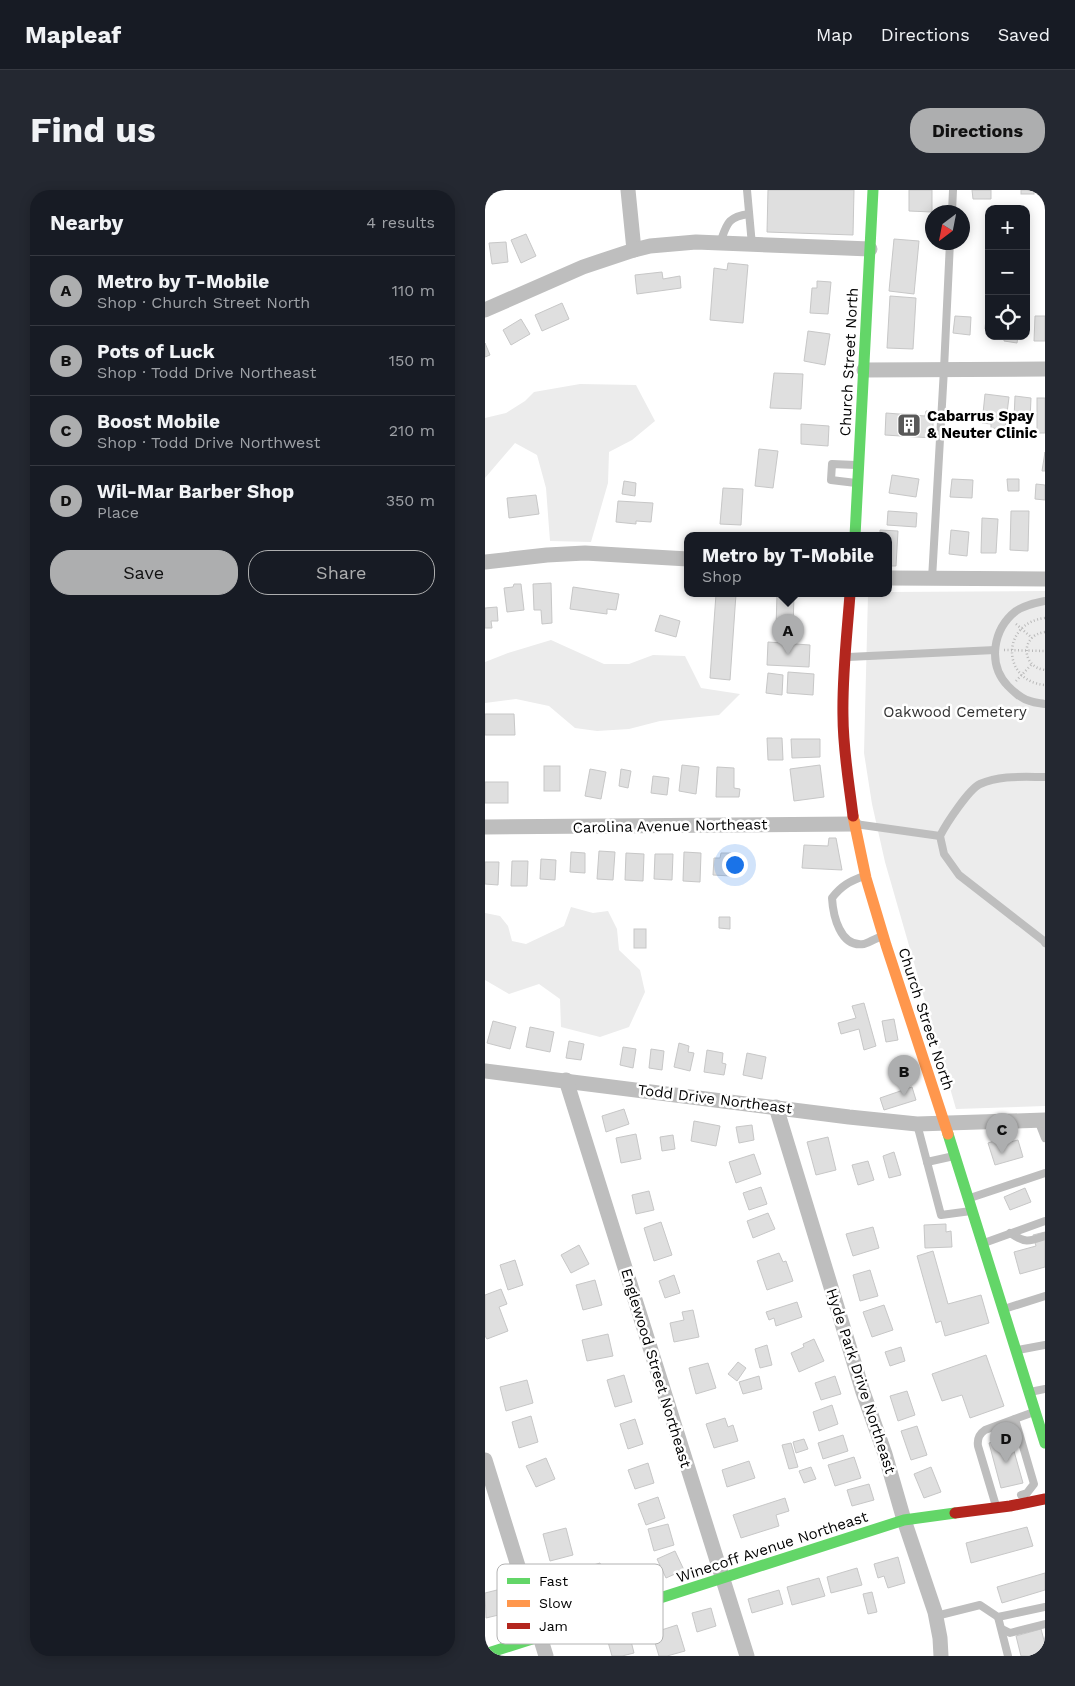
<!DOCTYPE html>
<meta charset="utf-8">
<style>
:root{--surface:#171b24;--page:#242831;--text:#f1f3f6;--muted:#9ea1a6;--line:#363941;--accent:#adaeaf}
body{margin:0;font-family:"Work Sans",sans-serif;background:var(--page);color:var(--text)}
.controls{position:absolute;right:15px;top:15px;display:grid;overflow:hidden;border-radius:10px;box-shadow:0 2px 12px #0003}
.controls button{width:45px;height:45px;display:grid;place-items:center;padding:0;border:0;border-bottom:1px solid var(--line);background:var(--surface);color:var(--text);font:25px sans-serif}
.compass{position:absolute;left:440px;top:15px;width:45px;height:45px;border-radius:50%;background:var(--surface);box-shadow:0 2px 12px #0003;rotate:212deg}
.you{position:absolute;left:249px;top:674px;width:18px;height:18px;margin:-12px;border:4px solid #fff;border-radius:50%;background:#1a73e8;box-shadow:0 0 0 8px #1a73e833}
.badge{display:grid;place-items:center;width:32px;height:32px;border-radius:50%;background:var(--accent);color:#111;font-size:16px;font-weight:700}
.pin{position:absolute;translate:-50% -41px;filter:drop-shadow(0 1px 2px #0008)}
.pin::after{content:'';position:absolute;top:26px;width:18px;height:15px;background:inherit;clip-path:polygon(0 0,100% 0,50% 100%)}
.popup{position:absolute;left:199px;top:342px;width:208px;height:65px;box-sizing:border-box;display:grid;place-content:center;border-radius:10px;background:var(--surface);filter:drop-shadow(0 1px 4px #0005);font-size:16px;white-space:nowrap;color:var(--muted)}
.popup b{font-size:19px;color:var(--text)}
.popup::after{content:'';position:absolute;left:50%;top:100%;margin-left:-10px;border:10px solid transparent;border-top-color:var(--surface)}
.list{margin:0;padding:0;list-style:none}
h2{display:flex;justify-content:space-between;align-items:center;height:65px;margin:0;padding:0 20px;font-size:21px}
h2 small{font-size:16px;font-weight:400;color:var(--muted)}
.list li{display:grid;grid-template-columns:32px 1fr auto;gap:15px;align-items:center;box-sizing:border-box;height:70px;padding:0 20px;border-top:1px solid var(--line)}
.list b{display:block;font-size:19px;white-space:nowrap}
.list p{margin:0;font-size:16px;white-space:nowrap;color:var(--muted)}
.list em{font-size:16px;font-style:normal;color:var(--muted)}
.actions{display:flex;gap:10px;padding:15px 20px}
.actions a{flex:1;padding:11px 0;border:1px solid var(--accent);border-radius:20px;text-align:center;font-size:18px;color:var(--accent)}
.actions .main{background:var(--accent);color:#111}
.icon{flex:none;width:28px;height:28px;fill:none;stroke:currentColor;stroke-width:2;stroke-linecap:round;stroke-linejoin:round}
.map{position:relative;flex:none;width:560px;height:1466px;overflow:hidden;border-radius:20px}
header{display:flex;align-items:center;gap:30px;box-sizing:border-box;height:70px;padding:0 25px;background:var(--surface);border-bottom:1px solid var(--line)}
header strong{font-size:24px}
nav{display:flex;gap:28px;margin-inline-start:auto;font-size:18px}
.intro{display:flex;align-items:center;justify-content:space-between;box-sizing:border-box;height:120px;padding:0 30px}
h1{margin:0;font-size:35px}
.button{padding:12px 22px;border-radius:20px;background:var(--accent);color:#111;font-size:18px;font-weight:700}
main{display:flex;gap:30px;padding:0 30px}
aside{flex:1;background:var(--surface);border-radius:20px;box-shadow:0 2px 12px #0003}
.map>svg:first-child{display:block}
</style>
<header>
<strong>Mapleaf</strong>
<nav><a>Map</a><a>Directions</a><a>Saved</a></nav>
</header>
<div class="intro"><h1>Find us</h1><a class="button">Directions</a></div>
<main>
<aside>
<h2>Nearby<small>4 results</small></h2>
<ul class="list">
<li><span class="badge">A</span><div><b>Metro by T-Mobile</b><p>Shop · Church Street North</p></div><em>110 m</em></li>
<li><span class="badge">B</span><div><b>Pots of Luck</b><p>Shop · Todd Drive Northeast</p></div><em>150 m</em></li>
<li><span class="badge">C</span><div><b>Boost Mobile</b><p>Shop · Todd Drive Northwest</p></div><em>210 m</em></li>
<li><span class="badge">D</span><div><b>Wil-Mar Barber Shop</b><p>Place</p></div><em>350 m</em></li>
</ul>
<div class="actions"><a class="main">Save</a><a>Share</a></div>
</aside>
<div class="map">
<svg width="560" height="1466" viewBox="0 0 560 1466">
<rect width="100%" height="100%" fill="#fff"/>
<g fill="#ececec">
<polygon points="95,194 151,195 170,231 147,250 124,262 123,293 106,352 65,351 61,298 52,265 30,253 0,288 0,228 21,223 40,211 49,202"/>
<polygon points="560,401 560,916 471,919 400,672 387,614 379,563 383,404 403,404 403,402"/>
<polygon points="66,450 119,474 144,474 168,465 200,466 216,498 255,504 234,525 175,531 144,539 112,541 90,538 64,516 31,509 0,513 0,472 23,463"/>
<polygon points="86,717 108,723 123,721 132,739 134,760 155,780 160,802 144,837 115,847 76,837 75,809 54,794 24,804 0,790 0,723 15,726 23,736 27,751 41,754 79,736"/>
</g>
<g fill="#dfdfdf" stroke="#c7c7c7">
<polygon points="283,0 369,0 368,45 282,42"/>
<polygon points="424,0 447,0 447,22 424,21"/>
<polygon points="487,0 506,0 506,9 488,9"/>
<rect x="536" y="0" width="13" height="4"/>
<polygon points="41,44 51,66 36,73 26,50"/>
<polygon points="409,49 434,51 429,104 404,101"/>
<polygon points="21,52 23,72 7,74 4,53"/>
<polygon points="243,73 263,75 258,133 225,130 229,78 242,80"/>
<polygon points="177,82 178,89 195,86 196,98 152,104 150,85"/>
<polygon points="332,91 346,92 343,124 325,123 327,98 332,98"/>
<polygon points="405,106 431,108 428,159 402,158"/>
<polygon points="77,113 84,129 57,141 50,125"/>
<polygon points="502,118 504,118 504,140 500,139"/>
<polygon points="470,126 486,127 485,145 468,143"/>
<polygon points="550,126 560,126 560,151 549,151"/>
<polygon points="36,129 45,144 26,155 18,140"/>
<polygon points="323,141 345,144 340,175 319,171"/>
<polygon points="519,146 533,146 532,153 519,151"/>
<polygon points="0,153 5,165 0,167"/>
<polygon points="289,183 318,184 316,219 285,218"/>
<polygon points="500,204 524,207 520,239 506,238 506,234 497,233"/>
<polygon points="530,206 546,208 545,230 529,229"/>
<rect x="552" y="208" width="8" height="35"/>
<polygon points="441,221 448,221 448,248 400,245 401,223 440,226"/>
<polygon points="316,234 344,236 343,256 316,254"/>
<polygon points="274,259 293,261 288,298 270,296"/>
<polygon points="560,262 560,281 557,281"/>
<polygon points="407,285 434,289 431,307 404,303"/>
<polygon points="467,289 488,290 487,308 465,307"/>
<polygon points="522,289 534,289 534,301 523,301"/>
<polygon points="139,291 151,293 150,306 137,304"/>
<polygon points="551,294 560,295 560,310 550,309"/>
<polygon points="238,298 258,299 256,335 235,334"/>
<polygon points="51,305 54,324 24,328 22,308"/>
<polygon points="133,311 168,313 166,332 151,331 151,334 131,332"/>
<polygon points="403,321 432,323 431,337 402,335"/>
<polygon points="526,321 544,321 543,361 525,360"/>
<polygon points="497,328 513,329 511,363 496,363"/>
<polygon points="395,340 413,341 411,376 403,376 403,346 395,346"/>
<polygon points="466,340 484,342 482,366 464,364"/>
<polygon points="66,393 67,433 57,434 56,420 49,420 48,394"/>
<polygon points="29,394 36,394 39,420 22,422 19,398 28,397"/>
<polygon points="88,397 134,404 131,420 122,419 122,424 85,419"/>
<polygon points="231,404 251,404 245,490 225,488"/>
<polygon points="292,404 309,404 308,439 291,438"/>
<polygon points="12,417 13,431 6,431 7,438 0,438 0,418"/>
<polygon points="175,425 195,431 191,447 170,441"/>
<polygon points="283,452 325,455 324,477 282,475"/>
<polygon points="303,482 329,484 328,505 302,503"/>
<polygon points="283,483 298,485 297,505 281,503"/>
<polygon points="0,524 29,524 30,545 0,545"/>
<polygon points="282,548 297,548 298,570 283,570"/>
<polygon points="306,549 335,549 335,567 307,568"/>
<polygon points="197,575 214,577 211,604 194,601"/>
<polygon points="335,575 339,607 309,611 305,579"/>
<rect x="59" y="576" width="16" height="25"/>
<polygon points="232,577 249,578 249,598 255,599 254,607 231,607"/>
<polygon points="105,579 121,582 116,609 100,606"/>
<polygon points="136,579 146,581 143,598 134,596"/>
<polygon points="168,586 184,588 182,605 166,603"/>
<rect x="0" y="592" width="23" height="21"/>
<polygon points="344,648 351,648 357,680 317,678 319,655 343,656"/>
<polygon points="114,661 130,662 128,690 112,689"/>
<polygon points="86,662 100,663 100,683 85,682"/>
<polygon points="199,662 216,663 215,692 198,691"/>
<polygon points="141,663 159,664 158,691 140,690"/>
<polygon points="236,663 246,663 246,686 228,685 229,668 235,668"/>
<polygon points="170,664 188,664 187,690 169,689"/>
<polygon points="56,669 71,670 70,690 55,689"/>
<polygon points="27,671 43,671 42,696 26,696"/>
<polygon points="0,672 14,672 13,695 0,694"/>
<polygon points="234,727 245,727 245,739 234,738"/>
<rect x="149" y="739" width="12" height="19"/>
<polygon points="379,813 391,856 379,860 374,839 356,844 353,833 371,828 367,816"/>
<polygon points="409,829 413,850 401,852 397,831"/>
<polygon points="8,831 31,837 25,859 2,853"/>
<polygon points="45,837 69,842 65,862 41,857"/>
<polygon points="84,851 99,854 96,870 81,868"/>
<polygon points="194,853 204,856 203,862 209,863 205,881 189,877"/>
<polygon points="138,857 151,859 148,878 135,875"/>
<polygon points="166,859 179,861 177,880 164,878"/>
<polygon points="222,860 238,863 237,873 241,874 239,885 219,882"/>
<polygon points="262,863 281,867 277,889 258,885"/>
<polygon points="427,897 431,910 399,920 395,908"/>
<polygon points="139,919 144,934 121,942 117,926"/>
<polygon points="209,931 235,936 231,956 206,951"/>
<polygon points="267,935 269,950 254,953 251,937"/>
<polygon points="151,944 156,969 136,973 131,948"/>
<polygon points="188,945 190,959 177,961 175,947"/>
<polygon points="343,947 351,980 331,985 322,952"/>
<polygon points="520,948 521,953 533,950 538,967 510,975 503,953"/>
<polygon points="409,962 416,985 404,988 398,966"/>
<polygon points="269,964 276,984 251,993 244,972"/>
<polygon points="383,971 389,990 373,995 367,975"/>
<polygon points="276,997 282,1014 264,1020 258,1003"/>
<polygon points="540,998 546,1012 525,1020 519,1007"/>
<polygon points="164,1001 169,1020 151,1024 147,1005"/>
<polygon points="283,1023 290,1039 268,1048 262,1031"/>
<polygon points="176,1032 187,1065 169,1071 159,1038"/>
<polygon points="461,1034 461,1042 466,1041 467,1057 440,1058 439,1035"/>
<polygon points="388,1037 394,1058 368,1066 361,1044"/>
<polygon points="560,1042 560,1077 535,1084 529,1062 551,1056 548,1045"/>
<polygon points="94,1055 104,1074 86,1083 76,1065"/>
<polygon points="448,1061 463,1114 496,1105 504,1133 460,1146 456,1131 451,1133 432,1066"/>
<polygon points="294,1063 298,1072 301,1071 308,1091 282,1100 272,1071"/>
<polygon points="30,1070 38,1095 23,1100 15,1075"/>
<polygon points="385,1080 393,1106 375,1111 368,1085"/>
<polygon points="189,1085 195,1103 180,1108 174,1091"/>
<polygon points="110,1090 117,1115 98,1120 91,1095"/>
<polygon points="16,1099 22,1114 14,1117 23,1141 2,1149 0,1146 0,1105"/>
<polygon points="312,1112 317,1127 291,1136 289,1128 284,1130 281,1122"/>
<polygon points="399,1115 408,1140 387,1147 378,1122"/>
<polygon points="208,1120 214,1147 189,1152 185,1133 199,1130 197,1122"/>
<polygon points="123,1144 128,1166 102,1171 97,1150"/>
<polygon points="329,1149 339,1171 314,1182 306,1163 319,1157 318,1154"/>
<polygon points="282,1155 287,1175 275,1178 270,1159"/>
<polygon points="416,1157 420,1171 405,1176 400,1162"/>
<polygon points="501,1165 519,1216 485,1228 477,1205 457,1211 447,1184"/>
<polygon points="253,1172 261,1178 252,1191 243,1184"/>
<polygon points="223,1173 231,1198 211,1204 204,1178"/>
<polygon points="139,1185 147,1212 130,1217 122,1190"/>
<polygon points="274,1186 277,1199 258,1204 254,1192"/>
<polygon points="350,1186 356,1204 336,1210 330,1193"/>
<polygon points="42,1190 48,1213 21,1221 15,1197"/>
<polygon points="422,1201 430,1225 413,1231 405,1206"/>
<polygon points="347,1215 353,1234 334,1241 328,1222"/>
<polygon points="46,1226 53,1252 34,1258 27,1232"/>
<polygon points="240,1228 243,1237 248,1235 253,1251 229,1258 221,1234"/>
<polygon points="150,1229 158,1254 143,1259 135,1234"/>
<polygon points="432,1236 442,1265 426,1270 416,1241"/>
<polygon points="358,1245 363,1261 338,1269 333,1253"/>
<polygon points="525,1247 538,1293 516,1298 504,1253"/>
<polygon points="319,1249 323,1259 311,1263 308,1252"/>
<polygon points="306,1253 313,1277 304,1279 297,1255"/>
<polygon points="369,1267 376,1288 350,1296 343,1275"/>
<polygon points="61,1268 70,1289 51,1297 41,1276"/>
<polygon points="264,1271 270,1288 242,1297 237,1280"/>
<polygon points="163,1273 169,1293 150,1299 143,1280"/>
<polygon points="326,1277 331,1289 319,1293 314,1281"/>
<polygon points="446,1277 456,1302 439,1308 429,1284"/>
<polygon points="384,1294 389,1310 367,1316 362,1300"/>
<polygon points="173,1307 180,1328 161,1335 153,1314"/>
<polygon points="300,1308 304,1321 291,1325 294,1336 256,1348 248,1325"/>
<polygon points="183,1334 189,1355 169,1361 163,1339"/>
<polygon points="542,1337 548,1356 486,1373 481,1353"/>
<polygon points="81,1338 88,1365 65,1371 58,1344"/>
<polygon points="190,1361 199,1380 181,1388 172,1369"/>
<polygon points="413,1367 420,1393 403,1398 399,1386 393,1388 389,1374"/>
<polygon points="115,1373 120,1388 104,1393 99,1378"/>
<polygon points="372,1378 377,1395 346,1403 342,1387"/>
<polygon points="560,1383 560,1400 517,1413 512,1397"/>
<polygon points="334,1388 340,1406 307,1415 302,1397"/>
<polygon points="16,1399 22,1423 1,1428 0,1403"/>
<polygon points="294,1400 298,1414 267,1423 263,1409"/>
<polygon points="387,1402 392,1422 383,1424 378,1404"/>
<polygon points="226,1418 231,1436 212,1442 207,1423"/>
<polygon points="192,1435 200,1461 182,1466 174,1466 167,1443"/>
<polygon points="556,1439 560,1454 560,1466 536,1466 531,1446"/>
<polygon points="145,1447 149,1463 137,1466 127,1466 123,1452"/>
</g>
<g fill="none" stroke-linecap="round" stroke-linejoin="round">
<g stroke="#b9b9b9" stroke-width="2.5" stroke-dasharray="1 2.5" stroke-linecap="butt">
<path d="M 560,428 C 516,433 516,491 560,495"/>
<polyline points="531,434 547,448"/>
<path d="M 560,442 C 535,445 536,477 560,480"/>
<polyline points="519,460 560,461"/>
<polyline points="531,491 547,474"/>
</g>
<g stroke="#bebebe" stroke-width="8">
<polyline points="262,0 267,55"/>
<polyline points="467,22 468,0"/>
<path d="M 235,53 C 242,34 242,27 264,24"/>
<polyline points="371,293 346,290 347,274 371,275"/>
<polyline points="447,389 459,179 465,52"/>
<path d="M 560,411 C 550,413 540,415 531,421 C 508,439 502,474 523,496 C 529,502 536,509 545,511 C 550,513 555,513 560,514"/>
<polyline points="363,467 510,460"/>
<path d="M 560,587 C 538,587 515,585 495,594 C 484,599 461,634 455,646 L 459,664 L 474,685 L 559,751 L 560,753"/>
<polyline points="370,634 455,646"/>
<path d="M 379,686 C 365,691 356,696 347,708 C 348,725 355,758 379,754 C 385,752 392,748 397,746"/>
<polyline points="553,930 560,948"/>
<polyline points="432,934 456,1025 486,1021"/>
<polyline points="442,972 469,966"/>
<polyline points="485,1008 560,983"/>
<path d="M 525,1043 C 540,1053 543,1052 560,1046"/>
<polyline points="499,1053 560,1031"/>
<polyline points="519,1119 560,1106"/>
<polyline points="533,1160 560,1155"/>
<polyline points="545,1202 560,1199"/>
<polyline points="530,1229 549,1294 542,1303 536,1305"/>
<path d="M 511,1316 L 493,1256 C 492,1249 494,1244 500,1240 L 549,1222"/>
<polyline points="451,1426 495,1415 513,1427 560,1417"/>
<polyline points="513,1427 523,1466"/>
<polyline points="517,1439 525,1443 560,1434"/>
</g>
<g stroke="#bebebe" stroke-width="15">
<polyline points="143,0 149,60"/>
<polyline points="0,120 98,77 149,60 165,56 211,52 385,59"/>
<polyline points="379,180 560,179"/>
<polyline points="0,372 62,365 100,363 203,369"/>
<polyline points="403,388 560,389"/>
<polyline points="0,637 369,634"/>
<polyline points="0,881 364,927 432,934 560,930"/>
<polyline points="81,890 262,1466"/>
<polyline points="291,917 378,1202 400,1264 419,1330 450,1422 455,1448 456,1466"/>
<polyline points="0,1270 61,1466"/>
</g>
<g stroke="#63d668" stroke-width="11">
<polyline points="370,346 388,0"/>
<polyline points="463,944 560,1253"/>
<polyline points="0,1464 419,1330 470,1323"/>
</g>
<polyline stroke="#ff974d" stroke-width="11" points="368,626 381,688 401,755 463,944"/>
<g stroke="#b3261e" stroke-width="11">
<path d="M 365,404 C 362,445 357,486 358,527 C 358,560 364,593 368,626"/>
<polyline points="470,1323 525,1316 560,1309"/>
</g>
</g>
<defs>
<g id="building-square" transform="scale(1.25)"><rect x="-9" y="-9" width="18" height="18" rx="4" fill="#595959" stroke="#fff"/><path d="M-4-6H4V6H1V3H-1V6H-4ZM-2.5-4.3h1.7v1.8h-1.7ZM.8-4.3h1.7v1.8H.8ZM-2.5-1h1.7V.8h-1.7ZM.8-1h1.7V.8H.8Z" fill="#fff"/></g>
</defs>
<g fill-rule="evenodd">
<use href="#building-square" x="424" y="235"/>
</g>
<g text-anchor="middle" stroke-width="5" stroke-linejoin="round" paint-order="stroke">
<g font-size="15" fill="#000" stroke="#fff">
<text transform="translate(364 172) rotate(-87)" y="5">Church Street North</text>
<text transform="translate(185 636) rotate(-1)" y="5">Carolina Avenue Northeast</text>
<text transform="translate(441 829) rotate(72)" y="5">Church Street North</text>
<text transform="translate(230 909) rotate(7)" y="5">Todd Drive Northeast</text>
<text transform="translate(171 1178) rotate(73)" y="5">Englewood Street Northeast</text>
<text transform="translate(376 1191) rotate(72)" y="5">Hyde Park Drive Northeast</text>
<text transform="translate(287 1357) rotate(-18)" y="5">Winecoff Avenue Northeast</text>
</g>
<g font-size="15" font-weight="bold" fill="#000" stroke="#fff" text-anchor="start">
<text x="442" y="231">Cabarrus Spay<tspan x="442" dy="17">&amp; Neuter Clinic</tspan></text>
</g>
<g font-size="15" fill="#333" stroke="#fff">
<text x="470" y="527">Oakwood Cemetery</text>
</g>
</g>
<rect x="12" y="1374" width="166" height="80" rx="8" fill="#fff" stroke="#b2b2b2" stroke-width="1"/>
<rect x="22" y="1388" width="23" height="6" fill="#63d668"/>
<rect x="22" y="1410" width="23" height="7" fill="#ff974d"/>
<rect x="22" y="1433" width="23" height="6" fill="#b3261e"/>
<g font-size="14" fill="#000">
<text x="54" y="1396">Fast</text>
<text x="54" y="1418">Slow</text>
<text x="54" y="1441">Jam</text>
</g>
</svg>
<div class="controls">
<button>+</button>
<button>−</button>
<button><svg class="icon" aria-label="locate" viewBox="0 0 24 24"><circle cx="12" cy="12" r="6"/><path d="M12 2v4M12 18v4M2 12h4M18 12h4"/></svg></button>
</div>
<svg class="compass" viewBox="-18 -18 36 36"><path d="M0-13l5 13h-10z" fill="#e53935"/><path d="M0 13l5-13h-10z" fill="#9ea1a6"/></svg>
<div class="you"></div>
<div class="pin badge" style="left:303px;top:465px">A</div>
<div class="popup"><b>Metro by T-Mobile</b>Shop</div>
<div class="pin badge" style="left:419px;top:906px">B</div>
<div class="pin badge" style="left:517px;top:964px">C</div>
<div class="pin badge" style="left:521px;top:1273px">D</div>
</div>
</main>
